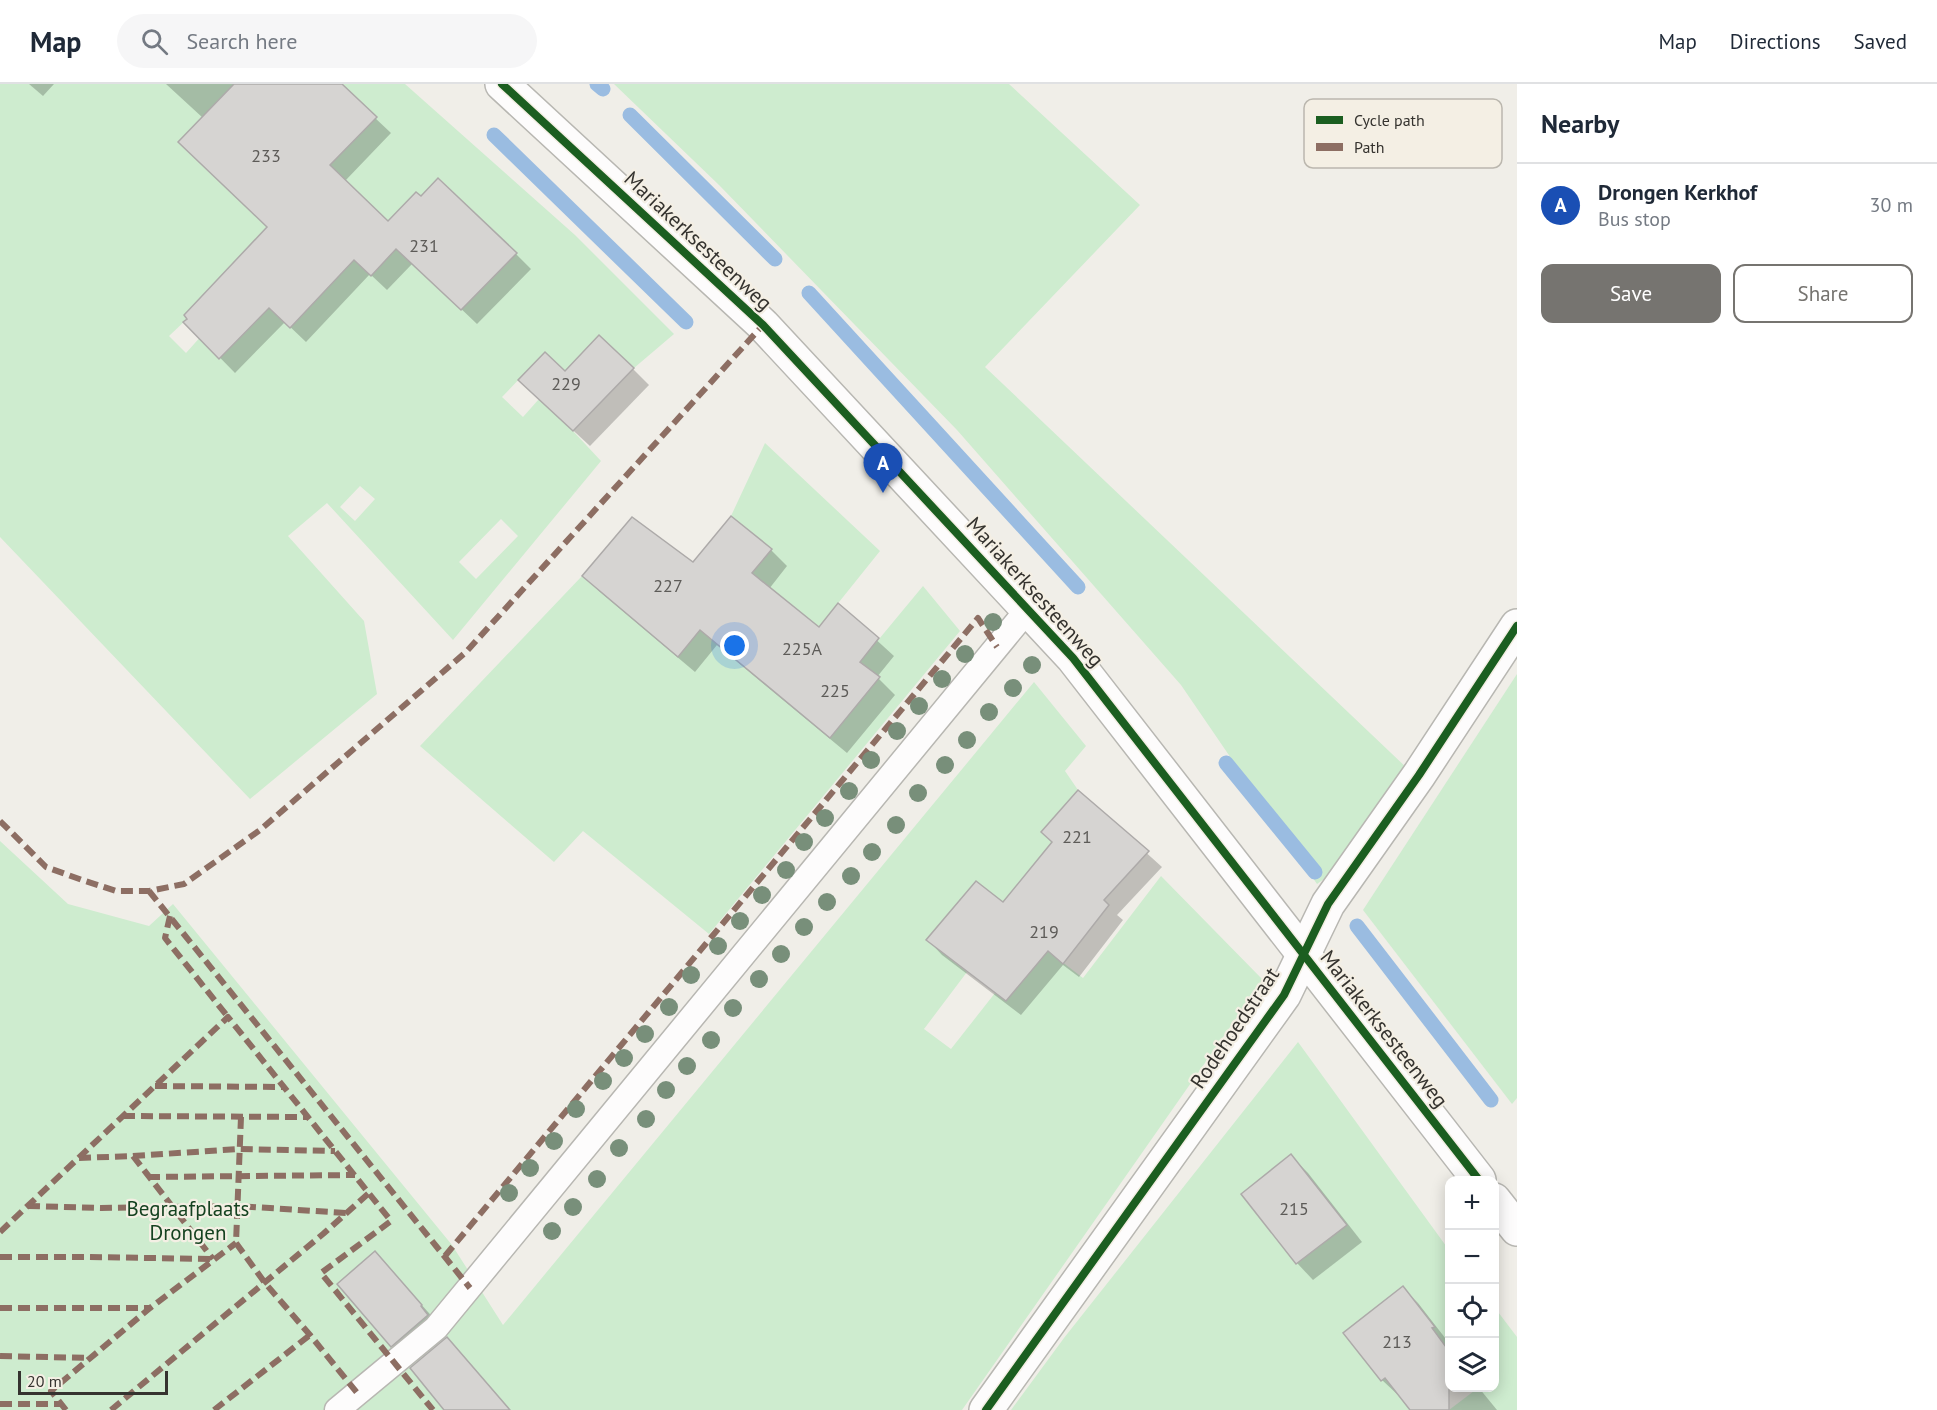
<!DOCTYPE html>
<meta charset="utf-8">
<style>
:root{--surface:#fff;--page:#f6f6f7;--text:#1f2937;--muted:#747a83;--line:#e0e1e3;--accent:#767470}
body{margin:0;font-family:"PT Sans",sans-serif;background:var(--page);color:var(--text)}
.controls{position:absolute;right:18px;bottom:18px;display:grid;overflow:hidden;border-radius:12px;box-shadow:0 3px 15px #0003}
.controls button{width:54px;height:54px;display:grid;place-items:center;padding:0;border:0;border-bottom:2px solid var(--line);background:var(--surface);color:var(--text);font:30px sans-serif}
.scale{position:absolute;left:18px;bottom:15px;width:150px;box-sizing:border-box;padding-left:6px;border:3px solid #35332f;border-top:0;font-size:16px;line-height:21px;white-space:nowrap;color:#35332f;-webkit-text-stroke:4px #f4efe4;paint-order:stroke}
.you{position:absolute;left:735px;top:562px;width:21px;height:21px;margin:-15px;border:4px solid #fff;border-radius:50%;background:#1a73e8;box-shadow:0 0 0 9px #1a73e833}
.badge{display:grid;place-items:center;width:39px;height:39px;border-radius:50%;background:var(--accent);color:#fff;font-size:20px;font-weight:700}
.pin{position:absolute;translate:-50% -50px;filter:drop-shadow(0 2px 3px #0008)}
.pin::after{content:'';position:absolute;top:32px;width:21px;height:18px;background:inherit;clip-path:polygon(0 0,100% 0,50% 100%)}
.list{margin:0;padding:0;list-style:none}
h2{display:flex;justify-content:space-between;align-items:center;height:78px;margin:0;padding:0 24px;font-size:26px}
h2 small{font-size:20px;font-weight:400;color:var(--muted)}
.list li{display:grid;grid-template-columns:39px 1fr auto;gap:18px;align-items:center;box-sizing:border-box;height:84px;padding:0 24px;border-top:2px solid var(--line)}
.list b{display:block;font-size:22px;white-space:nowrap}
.list p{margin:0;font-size:20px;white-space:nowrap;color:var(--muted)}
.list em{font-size:20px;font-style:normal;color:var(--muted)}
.actions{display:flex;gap:12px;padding:18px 24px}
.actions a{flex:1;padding:14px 0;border:2px solid var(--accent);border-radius:12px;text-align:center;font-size:21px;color:var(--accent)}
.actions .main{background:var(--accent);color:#fff}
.icon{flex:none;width:33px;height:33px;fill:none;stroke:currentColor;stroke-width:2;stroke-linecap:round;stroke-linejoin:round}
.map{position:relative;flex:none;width:1517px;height:1326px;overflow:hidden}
header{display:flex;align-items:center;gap:36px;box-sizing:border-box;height:84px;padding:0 30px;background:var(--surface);border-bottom:2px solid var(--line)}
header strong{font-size:28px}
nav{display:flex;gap:33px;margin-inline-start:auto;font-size:21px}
.search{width:420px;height:54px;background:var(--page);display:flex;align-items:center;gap:15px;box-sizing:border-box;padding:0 21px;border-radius:33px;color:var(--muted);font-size:22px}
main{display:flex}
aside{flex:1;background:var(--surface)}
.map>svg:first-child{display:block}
</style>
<header>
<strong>Map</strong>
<div class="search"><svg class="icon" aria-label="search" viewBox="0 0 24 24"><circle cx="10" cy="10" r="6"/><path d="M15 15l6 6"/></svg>Search here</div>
<nav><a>Map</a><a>Directions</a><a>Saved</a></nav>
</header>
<main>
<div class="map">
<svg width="1517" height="1326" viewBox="0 0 1517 1326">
<rect width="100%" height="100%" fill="#f0eee8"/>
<g fill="#ceeccf" fill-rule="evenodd">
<path d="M 0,0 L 234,0 L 178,58 L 323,88 L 376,33 L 342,0 L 405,0 L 575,151 L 674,250 L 634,284 L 599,251 L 565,287 L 545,268 L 502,313 L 523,333 L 539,315 L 573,347 L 601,377 L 453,556 L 327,419 L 288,452 L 364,537 L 377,610 L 250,715 L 0,453 ZM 439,94 L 516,169 L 461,226 L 396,165 L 371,192 L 336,159 L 388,137 L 416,108 L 421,112 ZM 184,231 L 203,250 L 186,269 L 169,252 L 187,235 ZM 360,402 L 375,415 L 355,437 L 340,423 ZM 501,435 L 518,452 L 476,495 L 459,478 Z"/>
<polygon points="614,0 1009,0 1140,121 985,283 1410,687 1338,785 1317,800 1181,601 957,346 719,101"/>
<polygon points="765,359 880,467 819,543 799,527 749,587 830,654 879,594 860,578 923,502 960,547 709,850 583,747 554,778 420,662 582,492 678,572 729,512 732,514 771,465 731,432"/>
<polygon points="1517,590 1517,1014 1512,1020 1363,826"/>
<polygon points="1034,598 1086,662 1065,687 1078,706 1041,748 1052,758 1015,828 976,797 926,856 967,888 924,945 951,965 995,909 1006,917 1048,867 1083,894 1161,792 1263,896 962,1326 0,1326 0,757 68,820 149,842 173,820 452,1161 503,1241"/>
<path d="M 1298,958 L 1449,1166 L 1449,1267 L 1432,1244 L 1434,1242 L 1425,1230 L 1415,1223 L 1418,1220 L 1403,1202 L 1344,1249 L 1385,1294 L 1410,1326 L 1011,1326 L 1064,1254 ZM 1292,1071 L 1346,1141 L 1296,1180 L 1241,1110 Z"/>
<polygon points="1495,1224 1517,1253 1517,1326 1449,1326 1478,1304 1494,1304"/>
</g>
<g fill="#0003">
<polygon points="29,0 54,0 43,12"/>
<polygon points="166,0 339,0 391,49 345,97 388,139 516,170 531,185 477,240 413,179 387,206 370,190 306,258 285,238 235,289 185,238 269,143 203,34"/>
<polygon points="633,285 649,301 590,362 536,312 565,289"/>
<polygon points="771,466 787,482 769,505 819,545 838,521 894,572 877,593 895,611 847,669 717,561 695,588 600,508 584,492 693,481"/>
<polygon points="1079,708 1162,783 1117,831 1123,836 1079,893 1063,881 1021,931 942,871 928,856 1003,820 1054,759"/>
<polygon points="1291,1072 1308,1089 1362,1158 1313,1196 1297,1179"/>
<polygon points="375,1169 437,1238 408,1278 392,1262"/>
<polygon points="1403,1204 1418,1219 1449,1259 1446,1260 1450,1265 1450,1304 1479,1304 1497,1326 1412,1326 1399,1310 1398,1311 1382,1296"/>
<polygon points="447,1255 462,1270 510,1326 446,1326"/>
</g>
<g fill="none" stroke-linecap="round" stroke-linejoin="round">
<g stroke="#9abce1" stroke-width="15">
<polyline points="597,0 603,5"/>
<polyline points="630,31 775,175"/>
<polyline points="494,51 686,238"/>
<polyline points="809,209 1078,503"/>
<polyline points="1226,679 1315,788"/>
<polyline points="1357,842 1491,1016"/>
</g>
</g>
<g fill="#d6d4d2" stroke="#adaaa9" stroke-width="1.5">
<polygon points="234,0 342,0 377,33 330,81 388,137 416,108 421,112 438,94 517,169 461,226 396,165 371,192 354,176 290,244 269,224 219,275 183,238 187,235 184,231 267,143 178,58"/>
<polygon points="599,251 634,284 573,347 518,296 545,268 565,287"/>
<polygon points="731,432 772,465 752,489 819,543 838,519 879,554 860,578 880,593 830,654 700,546 678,573 582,492 632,433 693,478"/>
<polygon points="1078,706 1149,767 1104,816 1109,821 1063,880 1048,867 1006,917 926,856 976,797 1003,818 1052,758 1041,748"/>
<polygon points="1291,1070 1347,1141 1296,1180 1241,1110"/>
<polygon points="375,1167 422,1221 421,1222 428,1231 391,1263 337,1200"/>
<polygon points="1403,1202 1435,1243 1432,1244 1449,1267 1449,1326 1410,1326 1385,1294 1381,1297 1343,1249"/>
<polygon points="447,1253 510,1326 444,1326 410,1284"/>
</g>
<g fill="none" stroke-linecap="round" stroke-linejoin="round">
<g stroke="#b8b7b2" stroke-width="27">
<polyline id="service" points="337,1326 436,1244 1028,525"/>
</g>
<g stroke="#b8b7b2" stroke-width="36">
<polyline id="minor" points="986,1326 1284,911 1328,820 1419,691 1517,542"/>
</g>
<g stroke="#b8b7b2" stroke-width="36">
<g id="tertiary">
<polyline points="502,0 763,241 1073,574 1479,1096"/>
<polyline points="1494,1116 1517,1145"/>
</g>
</g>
<use href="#service" stroke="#fdfcfc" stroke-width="24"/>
<use href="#minor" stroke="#fdfcfc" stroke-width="33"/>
<use href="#tertiary" stroke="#fdfcfc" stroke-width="33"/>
<g stroke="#8d6e63" stroke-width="6" stroke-dasharray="12 6" stroke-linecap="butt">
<polyline points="0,737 46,783 82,796 116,807 149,807 184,800 260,746 466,568 763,241"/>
<polyline points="149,807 470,1204"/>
<polyline points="170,832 165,854 228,933"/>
<polyline points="155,1002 284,1003"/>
<polyline points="123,1032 308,1033"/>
<polyline points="241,1033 236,1159 265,1199 310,1251 358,1310"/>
<polyline points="133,1072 239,1065 335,1067"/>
<polyline points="79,1074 133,1072 213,1175"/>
<polyline points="148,1093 355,1091"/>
<polyline points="28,1122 101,1124 237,1122 346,1129"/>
<polyline points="0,1148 228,933 391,1137 321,1189 433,1326"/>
<polyline points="445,1172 978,534 997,563"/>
<polyline points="0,1173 88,1173 213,1175"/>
<polyline points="0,1224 150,1224"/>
<polyline points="0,1272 91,1274"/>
<polyline points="0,1320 62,1320"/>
<polyline points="66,1326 51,1307 150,1224 236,1159"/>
<polyline points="111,1326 323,1150 369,1109"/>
<polyline points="214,1326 310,1251"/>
</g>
<g stroke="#f4efe4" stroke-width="11">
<g id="cycleway">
<polyline points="502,0 763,241 1073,574 1479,1096"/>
<polyline points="986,1326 1284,911 1328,820 1419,691 1517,542"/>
</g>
</g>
<use href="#cycleway" stroke="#1b5e20" stroke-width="8"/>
</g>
<g fill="#788f7a">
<circle cx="993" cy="538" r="9"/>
<circle cx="965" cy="570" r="9"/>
<circle cx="1032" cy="581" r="9"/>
<circle cx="942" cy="595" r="9"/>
<circle cx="1013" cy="604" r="9"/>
<circle cx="919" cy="622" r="9"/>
<circle cx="989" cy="628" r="9"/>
<circle cx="897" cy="647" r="9"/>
<circle cx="967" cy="656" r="9"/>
<circle cx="871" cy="676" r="9"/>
<circle cx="945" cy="681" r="9"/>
<circle cx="849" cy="707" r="9"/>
<circle cx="918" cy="709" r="9"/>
<circle cx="825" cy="734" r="9"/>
<circle cx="896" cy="741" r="9"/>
<circle cx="804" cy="758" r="9"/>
<circle cx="872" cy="768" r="9"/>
<circle cx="786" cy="786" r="9"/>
<circle cx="851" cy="792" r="9"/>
<circle cx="762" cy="811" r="9"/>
<circle cx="827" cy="818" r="9"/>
<circle cx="740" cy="837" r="9"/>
<circle cx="804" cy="843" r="9"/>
<circle cx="718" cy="862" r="9"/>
<circle cx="781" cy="870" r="9"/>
<circle cx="691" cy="891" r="9"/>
<circle cx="759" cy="895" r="9"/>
<circle cx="669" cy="923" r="9"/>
<circle cx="733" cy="924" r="9"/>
<circle cx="645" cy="950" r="9"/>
<circle cx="711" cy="956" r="9"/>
<circle cx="624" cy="974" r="9"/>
<circle cx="687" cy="982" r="9"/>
<circle cx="603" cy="997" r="9"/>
<circle cx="666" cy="1006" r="9"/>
<circle cx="576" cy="1025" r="9"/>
<circle cx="646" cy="1035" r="9"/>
<circle cx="554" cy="1057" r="9"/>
<circle cx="619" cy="1064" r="9"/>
<circle cx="530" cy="1084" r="9"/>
<circle cx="597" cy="1095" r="9"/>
<circle cx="509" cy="1109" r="9"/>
<circle cx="573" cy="1123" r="9"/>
<circle cx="552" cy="1147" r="9"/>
</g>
<g text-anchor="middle" stroke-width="4.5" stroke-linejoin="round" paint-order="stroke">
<g font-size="18" fill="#5d5b58">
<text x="266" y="78">233</text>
<text x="424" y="168">231</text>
<text x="566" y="306">229</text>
<text x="668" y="508">227</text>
<text x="802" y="571">225A</text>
<text x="835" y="613">225</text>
<text x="1077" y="759">221</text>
<text x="1044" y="854">219</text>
<text x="1294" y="1131">215</text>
<text x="1397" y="1264">213</text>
</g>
<g font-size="21" fill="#35332f" stroke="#f4efe4">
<text transform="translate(698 157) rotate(43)" y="7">Mariakerksesteenweg</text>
<text transform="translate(1035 508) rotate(48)" y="7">Mariakerksesteenweg</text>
<text transform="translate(1235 944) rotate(-56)" y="7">Rodehoedstraat</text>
<text transform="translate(1384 945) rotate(52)" y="7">Mariakerksesteenweg</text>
</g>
<g font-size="21" fill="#154220" stroke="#f4efe4">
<text x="188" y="1132">Begraafplaats<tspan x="188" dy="24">Drongen</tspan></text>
</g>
</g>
<rect x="1304" y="15" width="198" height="69" rx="9" fill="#f4efe4" stroke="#bbb7ae" stroke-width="1.5"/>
<rect x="1316" y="32" width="27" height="8" fill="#1b5e20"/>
<rect x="1316" y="59" width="27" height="8" fill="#8d6e63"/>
<g font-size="16" fill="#35332f">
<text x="1354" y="42">Cycle path</text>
<text x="1354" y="69">Path</text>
</g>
</svg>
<div class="controls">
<button>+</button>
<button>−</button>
<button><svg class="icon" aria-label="locate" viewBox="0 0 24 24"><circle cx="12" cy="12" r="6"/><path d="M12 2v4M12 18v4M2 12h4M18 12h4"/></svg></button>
<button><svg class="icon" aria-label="layers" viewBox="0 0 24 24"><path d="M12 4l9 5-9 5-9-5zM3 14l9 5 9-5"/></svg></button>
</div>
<div class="scale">20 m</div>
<div class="you"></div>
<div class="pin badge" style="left:883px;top:409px;background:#1a4fb4">A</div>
</div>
<aside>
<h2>Nearby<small></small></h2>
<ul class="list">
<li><span class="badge" style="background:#1a4fb4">A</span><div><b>Drongen Kerkhof</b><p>Bus stop</p></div><em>30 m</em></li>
</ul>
<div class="actions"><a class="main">Save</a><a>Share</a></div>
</aside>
</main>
